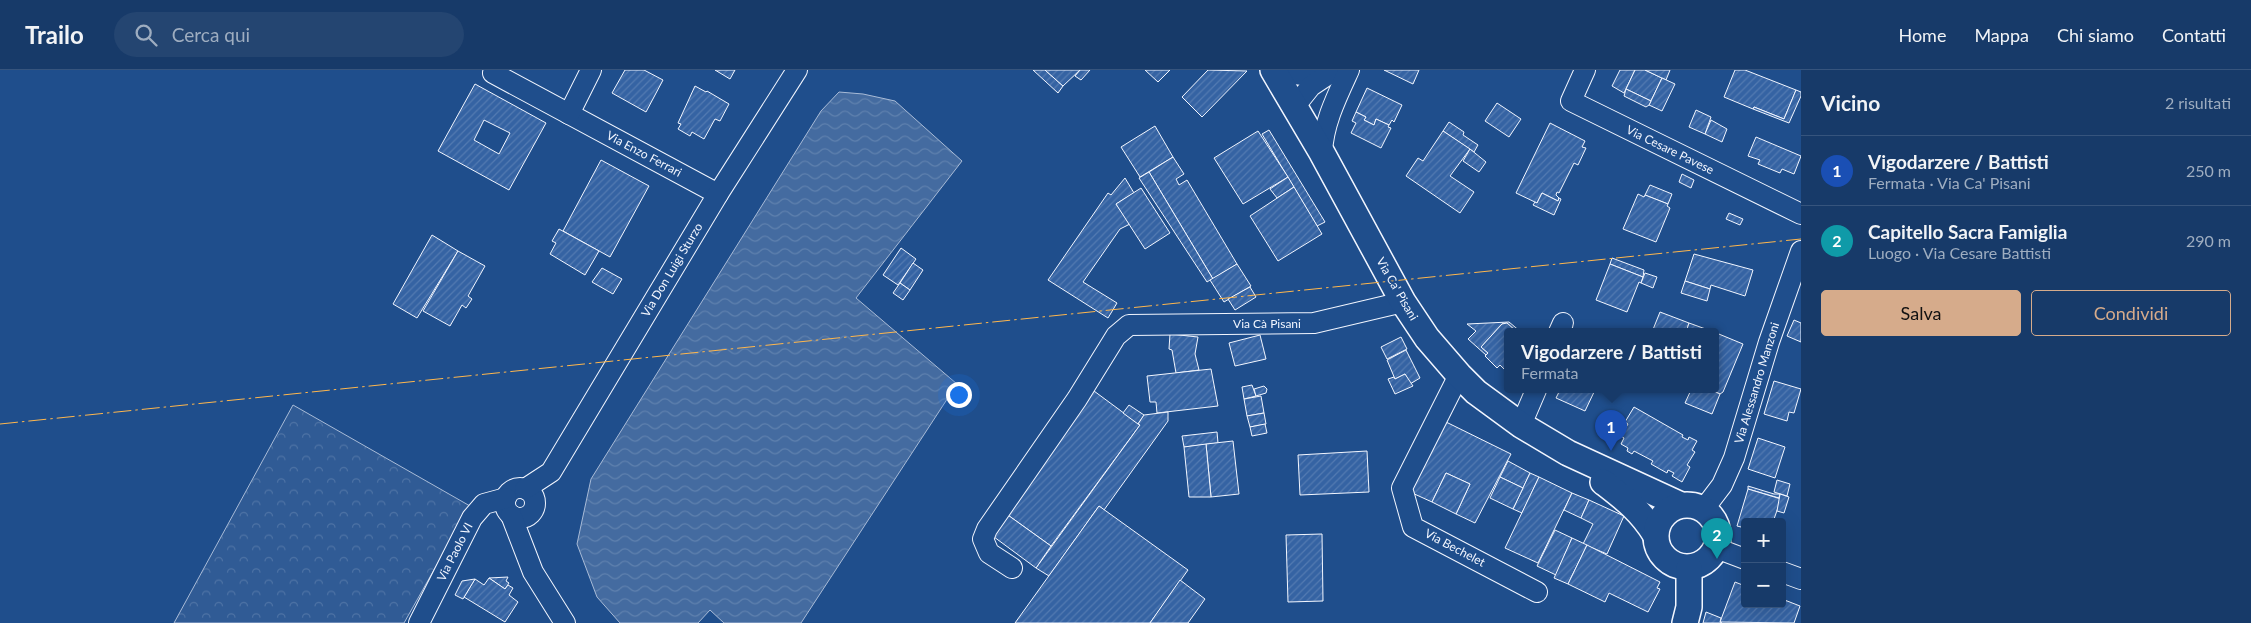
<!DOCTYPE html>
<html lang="it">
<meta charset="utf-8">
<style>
:root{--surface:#173a69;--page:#244571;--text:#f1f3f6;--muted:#9eadc0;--line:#36547d;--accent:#d6ab8b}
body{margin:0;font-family:Lato,sans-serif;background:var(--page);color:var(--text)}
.controls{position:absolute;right:15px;bottom:15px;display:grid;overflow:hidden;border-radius:5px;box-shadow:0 5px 20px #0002}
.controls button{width:45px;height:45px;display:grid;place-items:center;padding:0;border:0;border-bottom:1px solid var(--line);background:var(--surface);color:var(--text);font:25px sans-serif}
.you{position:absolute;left:958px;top:324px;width:18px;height:18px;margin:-12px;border:4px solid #fff;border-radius:50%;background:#1a73e8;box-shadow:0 0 0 8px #1a73e833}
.badge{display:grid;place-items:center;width:32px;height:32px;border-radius:50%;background:var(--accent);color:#fff;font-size:16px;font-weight:700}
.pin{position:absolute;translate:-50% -41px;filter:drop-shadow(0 1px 2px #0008)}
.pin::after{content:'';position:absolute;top:26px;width:18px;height:15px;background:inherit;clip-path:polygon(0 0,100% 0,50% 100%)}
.popup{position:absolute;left:1504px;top:258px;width:215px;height:65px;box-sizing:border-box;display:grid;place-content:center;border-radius:5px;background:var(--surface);filter:drop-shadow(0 1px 4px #0005);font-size:16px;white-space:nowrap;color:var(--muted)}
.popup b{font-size:19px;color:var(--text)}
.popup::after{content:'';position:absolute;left:50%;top:100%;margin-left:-10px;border:10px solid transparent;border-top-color:var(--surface)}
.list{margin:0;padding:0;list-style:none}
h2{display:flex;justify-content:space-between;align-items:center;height:65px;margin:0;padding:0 20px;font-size:21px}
h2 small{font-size:16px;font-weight:400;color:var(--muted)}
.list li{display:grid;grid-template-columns:32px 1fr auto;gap:15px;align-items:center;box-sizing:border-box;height:70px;padding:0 20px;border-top:1px solid var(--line)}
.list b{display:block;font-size:19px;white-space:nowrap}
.list p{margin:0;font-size:16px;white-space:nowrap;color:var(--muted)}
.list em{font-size:16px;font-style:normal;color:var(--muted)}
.actions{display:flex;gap:10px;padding:15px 20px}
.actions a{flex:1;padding:11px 0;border:1px solid var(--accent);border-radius:5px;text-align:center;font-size:18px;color:var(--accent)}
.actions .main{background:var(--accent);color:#111}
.icon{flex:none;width:28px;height:28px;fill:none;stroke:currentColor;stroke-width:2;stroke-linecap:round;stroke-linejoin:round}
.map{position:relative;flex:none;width:1801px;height:553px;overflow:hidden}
header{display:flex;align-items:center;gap:30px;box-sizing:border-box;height:70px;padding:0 25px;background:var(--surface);border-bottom:1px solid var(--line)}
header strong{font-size:24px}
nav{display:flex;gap:28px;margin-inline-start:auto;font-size:18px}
.search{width:350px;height:45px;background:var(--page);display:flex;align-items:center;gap:12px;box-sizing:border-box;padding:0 18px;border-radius:28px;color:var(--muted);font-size:19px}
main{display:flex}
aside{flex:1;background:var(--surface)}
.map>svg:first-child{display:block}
</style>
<header>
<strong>Trailo</strong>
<div class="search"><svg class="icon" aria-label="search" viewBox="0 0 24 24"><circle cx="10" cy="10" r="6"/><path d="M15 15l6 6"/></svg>Cerca qui</div>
<nav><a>Home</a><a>Mappa</a><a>Chi siamo</a><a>Contatti</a></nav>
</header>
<main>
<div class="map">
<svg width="1801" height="553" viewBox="0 0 1801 553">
<defs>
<pattern id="park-crowns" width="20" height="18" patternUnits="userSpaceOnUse" patternTransform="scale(1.25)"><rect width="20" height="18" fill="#305b95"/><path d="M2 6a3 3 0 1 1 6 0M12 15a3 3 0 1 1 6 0" fill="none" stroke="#4e73a5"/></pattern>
<pattern id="water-waves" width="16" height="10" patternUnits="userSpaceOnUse" patternTransform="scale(1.25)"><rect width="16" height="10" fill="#446ba0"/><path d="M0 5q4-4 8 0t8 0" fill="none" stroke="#5f81ae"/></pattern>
<pattern id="building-hatch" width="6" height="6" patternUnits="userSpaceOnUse" patternTransform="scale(1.25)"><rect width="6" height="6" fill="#3563a3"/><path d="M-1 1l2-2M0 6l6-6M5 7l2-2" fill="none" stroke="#537ab1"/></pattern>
</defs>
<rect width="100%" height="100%" fill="#1f4e8c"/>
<polygon fill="url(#park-crowns)" stroke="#a8bbd7" points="293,335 470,436 404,553 174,553"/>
<polygon fill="url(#water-waves)" stroke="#a8bbd7" points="839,22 863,24 895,31 962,91 856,228 957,314 801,553 724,553 710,540 698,553 620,553 597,527 577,474 591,409 821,41"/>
<g fill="url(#building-hatch)" stroke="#f2f6ff" fill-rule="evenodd">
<polygon points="625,0 644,0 663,10 646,42 612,23"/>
<polygon points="715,0 735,0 730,9"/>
<polygon points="1033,0 1045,0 1063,16 1058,23"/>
<polygon points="1045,0 1080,0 1063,16"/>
<polygon points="1080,0 1090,0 1081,10 1075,6"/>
<polygon points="1145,0 1170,0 1158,12"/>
<polygon points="1208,0 1247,1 1202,47 1182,27"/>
<polygon points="1384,0 1419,0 1413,14"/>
<polygon points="1620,0 1635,0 1624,23 1612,16"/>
<polygon points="1635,0 1645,0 1662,8 1651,31 1626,19"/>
<polygon points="1645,0 1670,0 1666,10"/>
<polygon points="1735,0 1745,0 1796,20 1784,49 1754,37 1753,39 1724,27"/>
<polygon points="1662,8 1675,14 1662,41 1649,35"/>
<path d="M 475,14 L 546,53 L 509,120 L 438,81 ZM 484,50 L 510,63 L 499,84 L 474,70 Z"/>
<polygon points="695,16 706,22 707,21 729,34 720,51 715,49 704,69 692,62 690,66 678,59 681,54 678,53"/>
<polygon points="1367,18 1402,35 1394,52 1392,50 1389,55 1376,49 1374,55 1364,50 1366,47 1356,42"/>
<polygon points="1626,19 1651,31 1649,35 1646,37 1624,26"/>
<polygon points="1796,20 1801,22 1801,26 1789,53 1753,39 1754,37 1784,49"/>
<polygon points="1497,33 1521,49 1509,67 1485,51"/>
<polygon points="1696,40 1711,47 1705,64 1689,57"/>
<polygon points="1356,42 1366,47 1364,50 1374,55 1376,49 1389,55 1388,57 1391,58 1381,78 1351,63 1356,53 1352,51"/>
<polygon points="1711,50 1727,59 1722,72 1705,64"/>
<polygon points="1449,52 1464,62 1463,65 1478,75 1474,82 1443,61"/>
<polygon points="1550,53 1585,71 1582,77 1586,78 1578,95 1574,93 1559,123 1557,122 1556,125 1559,128 1558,131 1542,123 1537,133 1516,123"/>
<polygon points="1155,56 1173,87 1140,107 1121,77"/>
<polygon points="1269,60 1325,152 1317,156 1262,64"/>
<polygon points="1258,61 1288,107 1243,134 1214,88"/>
<polygon points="1443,61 1470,79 1450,106 1474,122 1460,143 1406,106 1418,88 1423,91"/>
<polygon points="1756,67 1801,86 1794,104 1782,99 1780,103 1758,94 1760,90 1748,86"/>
<polygon points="1470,79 1486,92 1479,102 1463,91"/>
<polygon points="1173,87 1184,104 1176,109 1179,115 1187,110 1237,194 1213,209 1149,102"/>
<polygon points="601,90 649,116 610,187 563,161"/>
<polygon points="1149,102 1213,209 1210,210 1207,212 1139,108"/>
<polygon points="1682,104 1694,110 1691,118 1679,112"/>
<polygon points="1288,107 1294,117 1277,128 1270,119"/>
<polygon points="1125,108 1134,123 1116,134 1130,154 1120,159 1083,212 1117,233 1108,248 1048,210 1108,123 1111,125"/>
<polygon points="1650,115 1672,124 1668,134 1645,125"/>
<polygon points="1294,117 1322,164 1278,191 1250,146"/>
<polygon points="1141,118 1170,163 1145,179 1116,134"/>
<polygon points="1542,123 1558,131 1559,128 1561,129 1554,145 1533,135 1535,132 1537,133"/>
<polygon points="1638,124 1644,127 1645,125 1668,134 1667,136 1670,138 1656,172 1623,159"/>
<polygon points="1729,143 1743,149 1740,155 1726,149"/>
<polygon points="559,159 599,181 585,205 550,184 556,173 552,171"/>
<polygon points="432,165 458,181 417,248 393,234"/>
<polygon points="901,178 916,189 898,215 883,205"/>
<polygon points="458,181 485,196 468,226 472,229 466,238 462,235 450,256 423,241"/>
<polygon points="1694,184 1753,200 1745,226 1711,215 1710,219 1685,211"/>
<polygon points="1612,188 1644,200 1643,207 1610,194"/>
<polygon points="913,193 923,200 910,220 900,213"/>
<polygon points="1237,194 1251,216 1224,232 1210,210"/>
<polygon points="1610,194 1643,207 1641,213 1639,212 1627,242 1596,230"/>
<polygon points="602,198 622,209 613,224 592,212"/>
<polygon points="1645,203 1657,207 1653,218 1641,213"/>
<polygon points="1685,211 1710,219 1707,231 1681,223"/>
<polygon points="900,213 910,220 903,230 893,223"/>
<polygon points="1250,217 1256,227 1235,240 1228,229"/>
<polygon points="1660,242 1689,253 1686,262 1652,262"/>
<polygon points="1794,250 1801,253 1801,272 1787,266"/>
<polygon points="1509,252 1521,262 1517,262 1507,253 1502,254 1481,277 1488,283 1486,285 1468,269 1476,261 1467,254"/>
<polygon points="1507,253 1517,262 1507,262 1507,302 1500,295 1497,298 1485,286 1488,283 1481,277 1502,254"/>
<polygon points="1689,253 1714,262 1686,262"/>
<polygon points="1714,262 1743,274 1723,322 1720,324 1711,320 1715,320"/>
<polygon points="1170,264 1198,267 1195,284 1199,300 1176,303 1172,280 1169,279"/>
<polygon points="1260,265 1266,289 1235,296 1229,273"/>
<polygon points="1401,267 1407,279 1387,289 1381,277"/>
<polygon points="1406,280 1420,308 1410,314 1405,304 1395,309 1387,290"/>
<polygon points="1211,299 1218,336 1157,343 1156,332 1150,332 1147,306"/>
<polygon points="1405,304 1413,316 1395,324 1388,309 1394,307 1395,309"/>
<polygon points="1774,311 1801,319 1794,343 1789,342 1787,351 1764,344"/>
<polygon points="1252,315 1256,326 1244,329 1242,317"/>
<polygon points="1264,316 1267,319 1266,323 1256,326 1254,319"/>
<polygon points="1560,320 1595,320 1585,341 1556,328"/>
<polygon points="1691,320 1711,320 1720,324 1712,344 1685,333"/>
<polygon points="1094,321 1140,355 1051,476 1005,443"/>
<polygon points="1261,326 1264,343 1247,346 1244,329"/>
<polygon points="1129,335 1144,345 1138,354 1123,343"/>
<polygon points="1634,337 1683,365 1682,367 1688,370 1689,367 1697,371 1692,380 1695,382 1687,395 1690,397 1682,412 1672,406 1674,403 1668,400 1667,403 1651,394 1653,391 1634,381 1632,384 1627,381 1628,378 1621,374 1624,368 1621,366 1628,354 1625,352"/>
<polygon points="1168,342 1168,351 1104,440 1099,436 1049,506 1036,498 1140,355 1138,354 1144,345"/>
<polygon points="1264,343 1266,354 1250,357 1247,346"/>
<polygon points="1444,351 1511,384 1475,453 1456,444 1470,414 1446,403 1432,432 1410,422"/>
<polygon points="1265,354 1267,363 1252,366 1250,357"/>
<polygon points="1217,362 1218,373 1184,377 1182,366"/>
<polygon points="1758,368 1785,377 1775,408 1748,399"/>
<polygon points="1233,371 1239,424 1211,427 1206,374"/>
<polygon points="1206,374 1211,427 1189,427 1184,377"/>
<polygon points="1367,381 1369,422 1300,425 1298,385"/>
<polygon points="1508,391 1530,403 1523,418 1500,407"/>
<polygon points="1446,403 1470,414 1456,444 1432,432"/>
<polygon points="1530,403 1539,407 1522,443 1513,439"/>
<polygon points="1500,407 1523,418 1513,439 1490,428"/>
<polygon points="1539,407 1572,423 1538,493 1505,478"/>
<polygon points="1777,410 1790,414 1787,426 1774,422"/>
<polygon points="1748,416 1774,424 1780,424 1779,428 1748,419"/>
<polygon points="1748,419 1781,429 1773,452 1745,452 1745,458 1737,456"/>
<polygon points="1572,423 1589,430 1581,448 1564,440"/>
<polygon points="1780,424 1789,427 1784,443 1777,441"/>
<polygon points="1589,430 1624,446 1607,484 1583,474 1593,454 1581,448"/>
<polygon points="1099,436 1188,500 1150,553 1015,553"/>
<polygon points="1005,443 1051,476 1036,498 990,464"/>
<polygon points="1555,460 1572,468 1556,505 1537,496"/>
<polygon points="1322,464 1323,531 1288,532 1286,465"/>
<polygon points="1572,468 1587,475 1568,514 1554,508"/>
<polygon points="1587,475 1660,512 1657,518 1660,519 1648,542 1609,523 1605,532 1568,514"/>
<polygon points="508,507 506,511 509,513 505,519 489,508"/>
<polygon points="489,508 505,519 508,515 513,518 509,525 518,532 505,552 464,527 475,509 484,515"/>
<polygon points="475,509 463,529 455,525 462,511"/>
<polygon points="1180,510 1205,529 1188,553 1150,553"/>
<polygon points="1735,512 1745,516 1745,534 1782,534 1782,529 1800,536 1794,553 1720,552"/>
<polygon points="1706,542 1721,548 1720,552 1722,553 1703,553"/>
</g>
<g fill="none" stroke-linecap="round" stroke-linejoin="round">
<g stroke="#f2f6ff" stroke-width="22">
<g id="minor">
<polyline points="1585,0 1571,31 1801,144"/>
<polyline points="1275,2 1323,7"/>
<polyline points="493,3 718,124"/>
<polyline points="1295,36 1311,16 1335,0"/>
<polyline points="569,44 591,0"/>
<path d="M 1322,83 C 1323,54 1337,26 1349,0"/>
<polyline points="1559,262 1563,253"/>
<polyline points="1459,305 1402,418 1413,457 1537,522"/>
<polyline points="1521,355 1536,320"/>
<circle cx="520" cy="433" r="15"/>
<polyline points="525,419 551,402 718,124 797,0"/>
<polyline points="1703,440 1722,415 1734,388 1769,272 1801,181"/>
<polyline points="511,445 533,502 565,553"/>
<polyline points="1716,478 1745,489"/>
<polyline points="1012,498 989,483 983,469 987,459 1077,329 1116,266 1129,255 1314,253 1403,232"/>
<polyline points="1782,502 1801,509"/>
<polyline points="419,553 472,448 484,434 506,428"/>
</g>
</g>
<g stroke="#f2f6ff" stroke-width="28">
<g id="major">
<polyline points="1273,0 1322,83 1403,232 1427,268 1459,305 1476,322 1521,355 1568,383 1681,435"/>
<path d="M 1603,412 C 1625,429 1640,440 1655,464"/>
<circle cx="1687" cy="466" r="31"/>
<polyline points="1685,553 1689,537 1689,498"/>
</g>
</g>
<use href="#minor" stroke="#1f4e8c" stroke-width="20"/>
<use href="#major" stroke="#1f4e8c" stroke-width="25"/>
<polyline stroke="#ffb74d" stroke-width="1" stroke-dasharray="18 4 2.5 4" stroke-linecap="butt" points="0,354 1801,169"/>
</g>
<g text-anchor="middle" stroke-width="4" stroke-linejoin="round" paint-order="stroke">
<g font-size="12" fill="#f2f6ff" stroke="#1f4e8c">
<text transform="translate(1670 80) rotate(26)" y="4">Via Cesare Pavese</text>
<text transform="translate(644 84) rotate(28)" y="4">Via Enzo Ferrari</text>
<text transform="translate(672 200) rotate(-59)" y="4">Via Don Luigi Sturzo</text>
<text transform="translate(1397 219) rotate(60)" y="4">Via Ca' Pisani</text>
<text x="1267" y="258">Via Cà Pisani</text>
<text transform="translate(1757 313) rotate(-73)" y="4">Via Alessandro Manzoni</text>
<text transform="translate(1455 478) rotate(28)" y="4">Via Bechelet</text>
<text transform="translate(455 482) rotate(-63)" y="4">Via Paolo VI</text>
</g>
</g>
</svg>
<div class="controls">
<button>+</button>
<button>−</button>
</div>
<div class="you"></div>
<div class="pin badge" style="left:1611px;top:381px;background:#1a4fb4">1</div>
<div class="popup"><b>Vigodarzere / Battisti</b>Fermata</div>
<div class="pin badge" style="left:1717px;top:489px;background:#0f9aa8">2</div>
</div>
<aside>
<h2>Vicino<small>2 risultati</small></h2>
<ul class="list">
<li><span class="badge" style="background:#1a4fb4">1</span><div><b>Vigodarzere / Battisti</b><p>Fermata · Via Ca' Pisani</p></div><em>250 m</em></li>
<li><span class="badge" style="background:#0f9aa8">2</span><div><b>Capitello Sacra Famiglia</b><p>Luogo · Via Cesare Battisti</p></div><em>290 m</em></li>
</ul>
<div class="actions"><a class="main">Salva</a><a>Condividi</a></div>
</aside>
</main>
